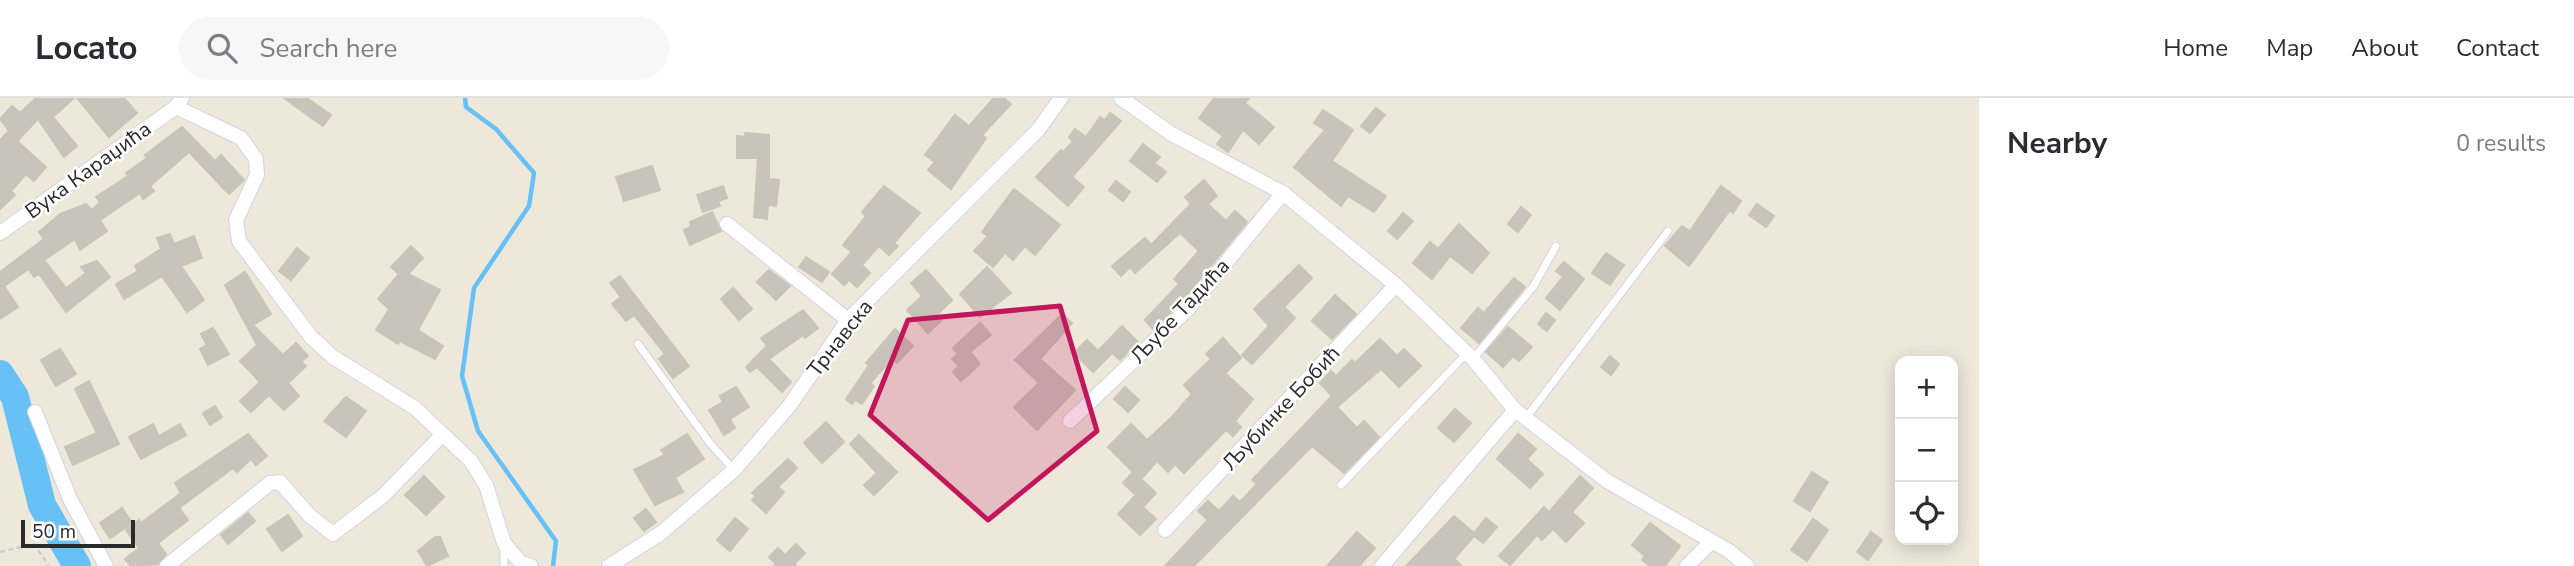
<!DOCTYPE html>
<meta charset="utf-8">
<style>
:root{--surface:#fff;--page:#f7f7f7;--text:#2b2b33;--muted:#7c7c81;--line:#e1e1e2}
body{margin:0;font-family:"Nunito Sans",sans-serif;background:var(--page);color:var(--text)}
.controls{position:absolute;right:21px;bottom:21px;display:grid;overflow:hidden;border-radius:14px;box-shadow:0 4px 18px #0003}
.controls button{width:63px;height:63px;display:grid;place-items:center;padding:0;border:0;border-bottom:2px solid var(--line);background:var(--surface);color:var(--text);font:35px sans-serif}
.scale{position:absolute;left:21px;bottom:18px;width:114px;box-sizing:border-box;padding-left:7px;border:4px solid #2a2a2a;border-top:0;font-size:19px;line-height:24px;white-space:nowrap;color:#2a2a2a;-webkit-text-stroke:5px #fff;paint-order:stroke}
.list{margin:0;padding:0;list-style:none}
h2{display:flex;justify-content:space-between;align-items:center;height:91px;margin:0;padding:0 28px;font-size:30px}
h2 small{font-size:23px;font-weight:400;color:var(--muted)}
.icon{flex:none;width:38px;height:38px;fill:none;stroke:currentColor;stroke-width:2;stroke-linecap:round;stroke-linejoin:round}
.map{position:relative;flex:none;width:1979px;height:468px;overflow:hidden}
header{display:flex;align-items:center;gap:42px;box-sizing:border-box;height:98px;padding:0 35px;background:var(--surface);border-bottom:2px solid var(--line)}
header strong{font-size:33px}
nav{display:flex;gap:38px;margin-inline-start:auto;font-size:24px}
.search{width:490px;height:63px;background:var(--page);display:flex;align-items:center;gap:18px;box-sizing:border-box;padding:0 24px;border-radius:38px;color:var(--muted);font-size:26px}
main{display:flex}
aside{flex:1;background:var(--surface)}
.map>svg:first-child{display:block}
</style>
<header>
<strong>Locato</strong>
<div class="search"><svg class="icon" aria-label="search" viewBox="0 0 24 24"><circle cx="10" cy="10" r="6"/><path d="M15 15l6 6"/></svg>Search here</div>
<nav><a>Home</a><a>Map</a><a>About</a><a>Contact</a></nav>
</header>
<main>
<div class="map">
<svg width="1979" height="468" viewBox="0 0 1979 468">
<rect width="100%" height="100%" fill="#eee8db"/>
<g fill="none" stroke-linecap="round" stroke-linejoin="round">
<polyline stroke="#67c1f7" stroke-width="4.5" points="465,0 466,9 496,31 534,75 529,108 474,190 462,278 478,333 556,443 553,468"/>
<polyline stroke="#67c1f7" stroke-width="28" points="0,276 15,299 42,407 77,468"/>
</g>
<g fill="#c9c4bb" stroke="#c9c4b5" stroke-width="2">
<polygon points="36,0 74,0 53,19 77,48 64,59 38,21 17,43 46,69 34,83 26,76 11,93 15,97 0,111 0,42 9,33 0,21 12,8 20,15"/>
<polygon points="77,0 124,0 137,15 109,39"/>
<polygon points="284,0 307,0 331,17 323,28"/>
<polygon points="994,0 1004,0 1011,6 982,37 986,40 951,91 928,72 935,64 925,57 955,17 969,28"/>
<polygon points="1214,0 1249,0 1245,5 1274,29 1259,46 1243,32 1228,54 1217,46 1223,38 1199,20"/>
<polygon points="1376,10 1385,17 1370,35 1361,28"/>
<polygon points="1323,12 1353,32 1332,63 1386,98 1374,114 1348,98 1341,108 1294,69 1325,32 1314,25"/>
<polygon points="1110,15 1121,23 1072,79 1084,89 1068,108 1036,79 1061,52 1063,54 1073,44 1069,39 1075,31 1086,39 1100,19 1105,22"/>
<polygon points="182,29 215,63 221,57 244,82 229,96 189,54 150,88 154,93 143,101 140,95 100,122 107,133 80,152 75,141 44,162 66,190 86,175 81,169 97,163 110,179 66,214 39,176 34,179 29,171 4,188 18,209 0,221 0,174 44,141 39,134 60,116 86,106 92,112 100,104 96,99 128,78 126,75 147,60 145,57"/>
<polygon points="745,35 769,37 769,81 779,82 776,108 768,107 767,121 754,119 758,60 737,60 737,38 746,39"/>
<polygon points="1143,46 1160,59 1154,65 1166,74 1157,84 1130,63"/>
<polygon points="652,68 660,92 624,103 616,79"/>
<polygon points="1204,82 1217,98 1208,106 1226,123 1235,113 1247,124 1179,206 1153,231 1145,222 1179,186 1174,181 1199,153 1180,135 1135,175 1130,169 1121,178 1112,168 1145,140 1151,147 1191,106 1185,99"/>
<polygon points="1116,83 1130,94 1123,103 1109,92"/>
<polygon points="723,88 727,100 718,103 720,108 703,114 697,97"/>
<polygon points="884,88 920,115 894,145 898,148 889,157 879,148 862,167 870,175 857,189 849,182 844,187 832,176 852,154 843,147 866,118 862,114"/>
<polygon points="1721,88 1741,103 1733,115 1730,112 1689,168 1665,148 1682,128 1690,133"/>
<polygon points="1014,91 1060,127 1035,157 1025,148 1013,162 1005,155 993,169 974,153 988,138 982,134"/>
<polygon points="1757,106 1774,118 1766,129 1749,117"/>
<polygon points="1521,109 1531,117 1518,134 1508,126"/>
<polygon points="712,114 721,133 690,147 684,132 691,129 690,124"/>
<polygon points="1403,115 1413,123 1397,141 1388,133"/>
<polygon points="1459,126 1489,155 1472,175 1450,158 1432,181 1413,165 1430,144 1438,151"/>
<polygon points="170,136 174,146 194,138 202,160 181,168 204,202 187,214 162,178 124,201 116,186 138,173 135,168 161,151 157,140"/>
<polygon points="411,148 423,160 408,176 440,192 418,232 443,248 435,261 400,243 398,246 376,232 389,211 378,201 399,176 391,169"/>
<polygon points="297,150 309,160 291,182 279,173"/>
<polygon points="1606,155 1624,167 1610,187 1592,175"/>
<polygon points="806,159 829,174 822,184 799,169"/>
<polygon points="1564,164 1584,181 1560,212 1546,200 1563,179 1556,173"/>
<polygon points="1299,167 1312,180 1284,209 1295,220 1252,266 1242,257 1269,228 1254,211"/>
<polygon points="987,169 1011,195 980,219 960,196"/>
<polygon points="769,172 790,188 776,202 757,184"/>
<polygon points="926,172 952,202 937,217 942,222 928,235 907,212 922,198 911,185"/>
<polygon points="245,174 271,216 253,227 283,257 296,245 308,258 301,264 306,268 288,285 299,298 284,312 269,297 251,314 240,303 260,284 240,263 257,247 225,187"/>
<polygon points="620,178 689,268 673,280 659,261 665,256 634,217 626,223 612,206 621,199 610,185"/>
<polygon points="1514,180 1525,189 1479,245 1461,230 1478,210 1484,215"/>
<polygon points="733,190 752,211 739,222 721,201"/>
<polygon points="1335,197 1356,216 1332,241 1312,223"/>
<polygon points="803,212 818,230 805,240 803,237 769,261 791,284 782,294 757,269 750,274 746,269 767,248 761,240"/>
<polygon points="1546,215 1555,222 1547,233 1538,226"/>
<polygon points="1062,216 1072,225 1040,261 1075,292 1037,332 1014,309 1039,285 1015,262"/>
<polygon points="980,225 991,237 970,254 980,266 961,283 953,274 959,268 952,261 958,256 953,250"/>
<polygon points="1122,228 1138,244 1120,262 1112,255 1093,274 1074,255 1087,242 1098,253"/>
<polygon points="1508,229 1532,249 1519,263 1513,258 1503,269 1486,254"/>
<polygon points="213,230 229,256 208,267 200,251 207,247 201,236"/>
<polygon points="895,231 913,248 897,265 892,261 870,285 874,288 862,306 855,302 852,306 846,301 869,267 866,265"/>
<polygon points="1223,240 1241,260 1225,275 1253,301 1235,323 1241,329 1233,338 1226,332 1184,375 1175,366 1168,374 1157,363 1141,381 1156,395 1143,409 1156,421 1140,437 1118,416 1136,397 1123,385 1133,374 1135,376 1108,349 1131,326 1147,342 1172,319 1192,296 1184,287 1211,261 1206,256"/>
<polygon points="1380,241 1397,258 1404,251 1421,268 1399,289 1381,271 1337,309 1357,330 1364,323 1379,339 1344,375 1312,348 1194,468 1165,468 1208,422 1198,413 1208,403 1219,413 1233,398 1240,404 1257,386 1252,382 1332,298 1320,285 1331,273 1336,278 1352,262 1355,265"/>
<polygon points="60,251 76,276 56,288 41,262"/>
<polygon points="1610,258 1619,266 1611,277 1601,269"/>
<polygon points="89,283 119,346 73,367 65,349 97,335 75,291"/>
<polygon points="736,289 749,309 730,321 735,330 724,337 709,312 723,304 720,298"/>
<polygon points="1125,289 1139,302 1128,314 1114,301"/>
<polygon points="346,299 366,313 346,339 324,323"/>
<polygon points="215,308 222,319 210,327 203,315"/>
<polygon points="1455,311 1471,325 1454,344 1438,330"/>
<polygon points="826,324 844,344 822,365 804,345"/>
<polygon points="153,326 159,338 180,326 186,337 141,361 129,339"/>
<polygon points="248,336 267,358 256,367 251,361 237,374 233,370 179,410 188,422 158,445 166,456 158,466 131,468 125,461 139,450 126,432 139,422 141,425 181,395 175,385"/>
<polygon points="687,336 704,361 675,380 683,394 655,407 634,372 665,357 661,352"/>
<polygon points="1518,336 1536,351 1527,361 1543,376 1530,390 1497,361"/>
<polygon points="859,337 897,374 874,397 864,387 877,375 850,346"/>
<polygon points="788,361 797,370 778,389 784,394 766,415 752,402 756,398 752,395"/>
<polygon points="1812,374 1828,384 1810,413 1794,403"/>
<polygon points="424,378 444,399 426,417 405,397"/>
<polygon points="1580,378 1593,390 1572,414 1584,425 1566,444 1553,431 1542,442 1537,437 1510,467 1499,458 1544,409 1549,414"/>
<polygon points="122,410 132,425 110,440 100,425"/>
<polygon points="646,411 656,424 644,433 634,420"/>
<polygon points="248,415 255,423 228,446 221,437"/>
<polygon points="288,417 302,438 282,453 267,431"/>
<polygon points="1454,418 1474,435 1486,420 1497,429 1483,445 1474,438 1454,461 1462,468 1406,468"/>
<polygon points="735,420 748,431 730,453 717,442"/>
<polygon points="1813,421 1828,432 1807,463 1791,452"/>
<polygon points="1650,425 1680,448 1665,468 1650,468 1642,462 1645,458 1632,447"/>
<polygon points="1357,434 1375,450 1359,468 1327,468"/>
<polygon points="1871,434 1882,442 1868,462 1857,454"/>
<polygon points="435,439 440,439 448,458 427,468 418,453"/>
<polygon points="796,446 805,455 794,466 796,468 774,468 776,466 769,459 778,450 785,457"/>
</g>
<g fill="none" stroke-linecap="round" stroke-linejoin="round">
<g stroke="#d0d2e4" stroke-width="9">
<g id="lane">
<polyline points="638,246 709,344 734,372"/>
<polyline points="1473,261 1533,189 1556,148"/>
<polyline points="1526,320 1668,133"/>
<polyline points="1341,387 1467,255"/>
<polyline points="504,468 504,449"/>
</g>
</g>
<g stroke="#d0d2e4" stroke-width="16">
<g id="street">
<polyline points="1121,0 1170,35 1283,95 1396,187 1473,261 1515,312 1607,383 1729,453 1747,468"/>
<polyline points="176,9 241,40 256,61 257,77 236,122 239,143 311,239 333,259 415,310 471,363 486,387 504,445 521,465 531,468"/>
<polyline points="727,126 848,222"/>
<polyline points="0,135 176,9 182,0"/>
<polyline points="35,314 70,401 106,468"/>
<polyline points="1070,323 1188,211 1283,95"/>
<polyline points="1165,432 1396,187"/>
<polyline points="167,468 270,385 280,384 310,418 333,436 384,397 442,337"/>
<polyline points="609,468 661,435 734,372 790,307 848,222 1038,32 1061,0"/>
<polyline points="1382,468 1515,312"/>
<polyline points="1687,468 1711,444"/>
</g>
</g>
<polyline stroke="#ccc" stroke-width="2.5" stroke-dasharray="5 3.5" stroke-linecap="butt" points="0,454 34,446 49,468"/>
<use href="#lane" stroke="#fff" stroke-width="7"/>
<use href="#street" stroke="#fff" stroke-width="14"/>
</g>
<path fill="#c2185b" fill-opacity="0.2" stroke="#c2185b" stroke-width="5" stroke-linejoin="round" d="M 1060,208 L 1097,333 L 988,422 L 870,317 L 908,222 Z"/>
<g text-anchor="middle" stroke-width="5" stroke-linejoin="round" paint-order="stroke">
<g font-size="21" fill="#2a2a2a" stroke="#fff">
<text transform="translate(88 72) rotate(-36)" y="7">Вука Караџића</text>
<text transform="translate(1180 213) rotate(-47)" y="7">Љубе Тадића</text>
<text transform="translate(840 240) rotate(-52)" y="7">Трнавска</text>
<text transform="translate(1281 310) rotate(-47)" y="7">Љубинке Бобић</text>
</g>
</g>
</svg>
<div class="controls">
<button>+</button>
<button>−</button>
<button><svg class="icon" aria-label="locate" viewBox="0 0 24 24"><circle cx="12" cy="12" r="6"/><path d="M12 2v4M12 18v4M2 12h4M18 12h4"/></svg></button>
</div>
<div class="scale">50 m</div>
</div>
<aside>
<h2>Nearby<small>0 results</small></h2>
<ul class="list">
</ul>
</aside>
</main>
